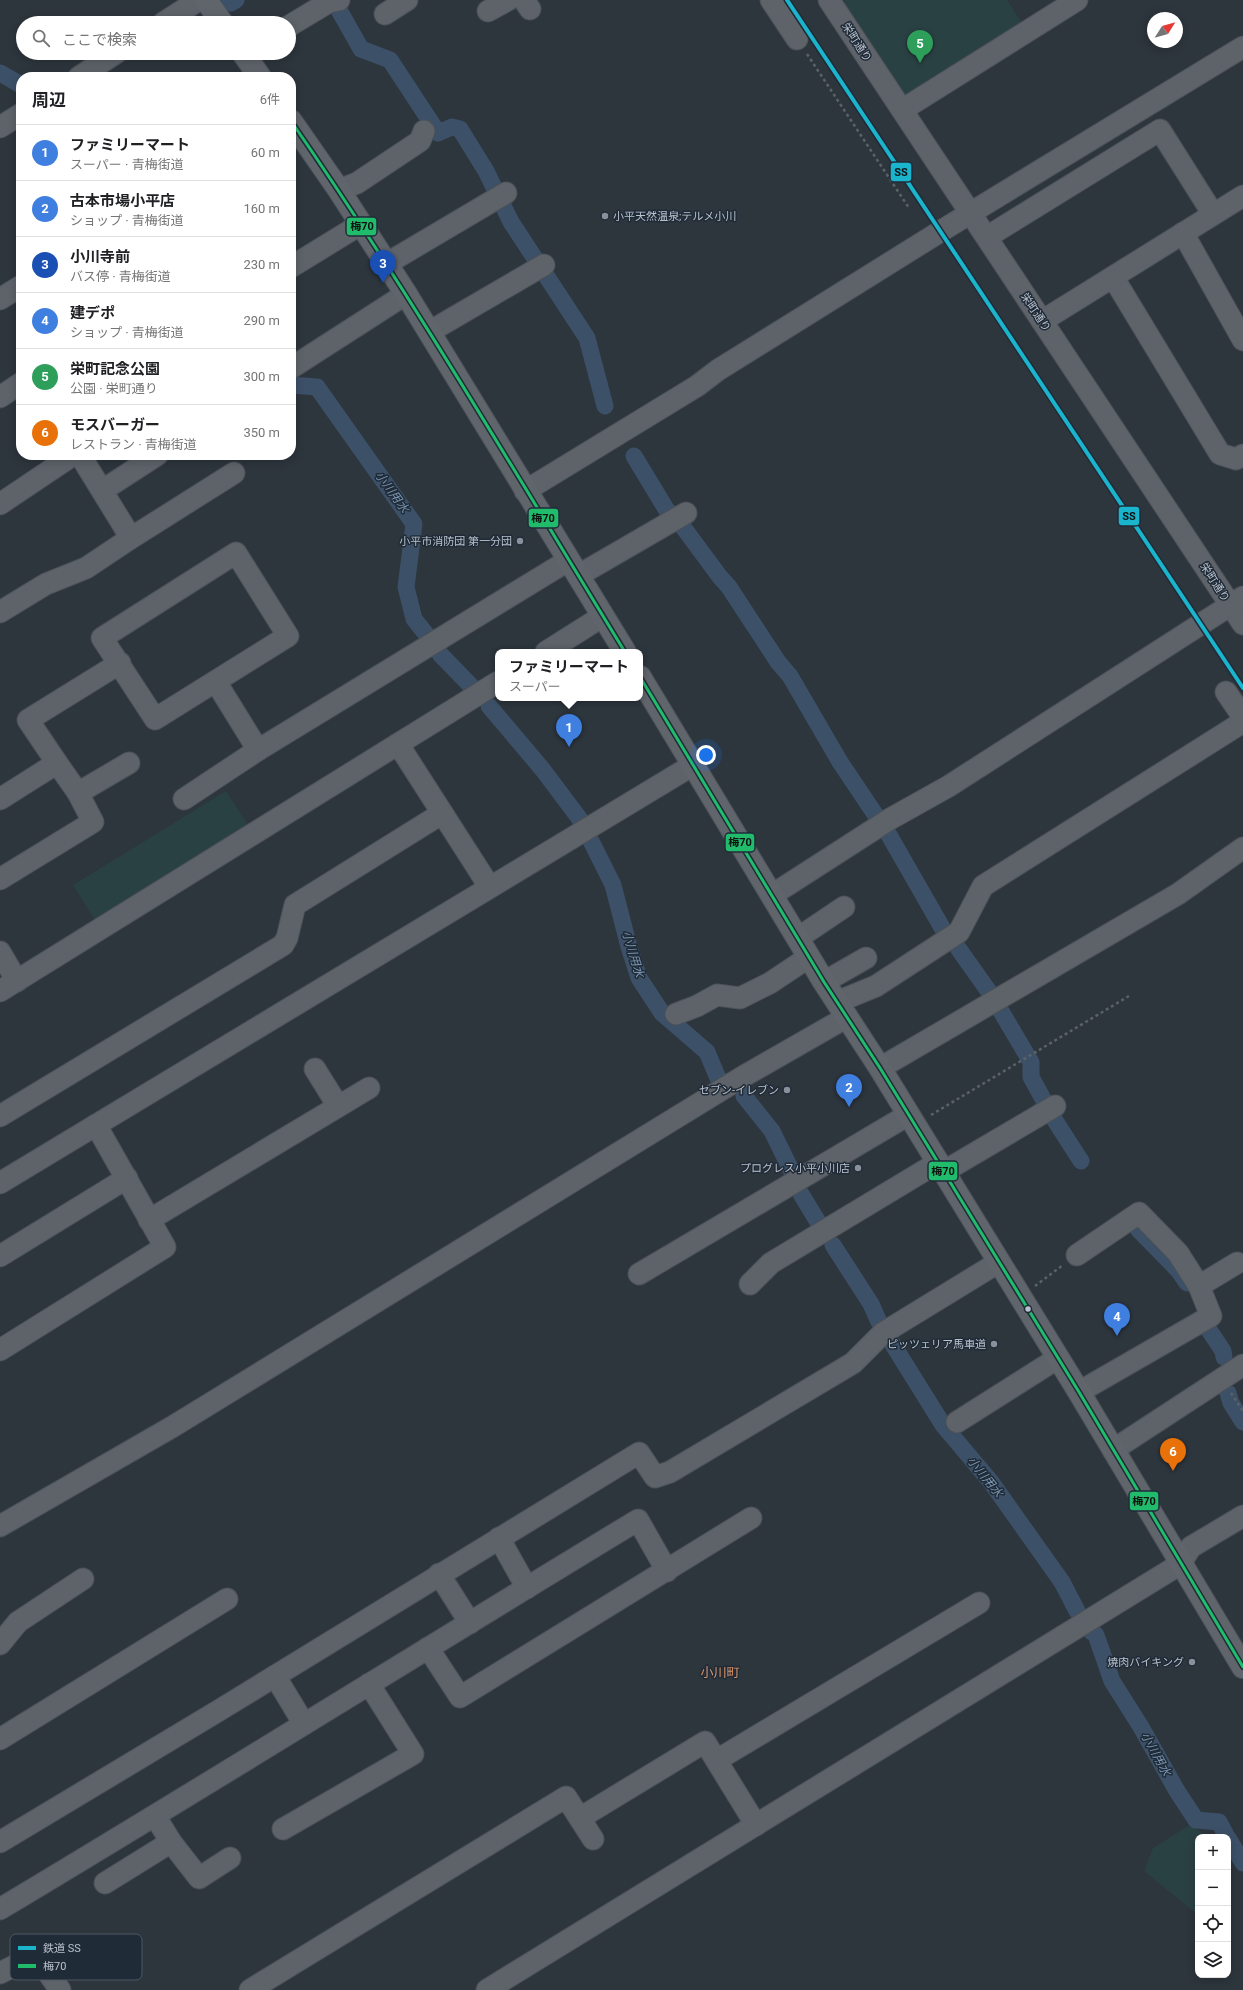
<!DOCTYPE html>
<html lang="ja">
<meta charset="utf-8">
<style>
:root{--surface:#fff;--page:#f6f6f6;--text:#202124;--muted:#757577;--line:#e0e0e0;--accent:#0b8043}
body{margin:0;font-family:Roboto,"Noto Sans JP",sans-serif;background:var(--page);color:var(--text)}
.controls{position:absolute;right:12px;bottom:12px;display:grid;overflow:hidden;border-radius:8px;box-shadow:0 2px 10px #0003}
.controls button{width:36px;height:36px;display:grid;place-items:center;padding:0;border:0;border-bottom:1px solid var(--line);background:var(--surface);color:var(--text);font:20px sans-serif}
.compass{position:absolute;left:1147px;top:12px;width:36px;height:36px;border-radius:50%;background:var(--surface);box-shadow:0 2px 10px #0003;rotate:53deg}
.you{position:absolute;left:706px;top:755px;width:14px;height:14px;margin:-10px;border:3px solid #fff;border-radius:50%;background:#1a73e8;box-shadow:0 0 0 6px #1a73e833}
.badge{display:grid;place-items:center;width:26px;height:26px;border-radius:50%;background:var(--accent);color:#fff;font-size:13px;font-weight:700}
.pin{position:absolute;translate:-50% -33px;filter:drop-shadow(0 1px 2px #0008)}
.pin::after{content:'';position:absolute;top:21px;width:14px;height:12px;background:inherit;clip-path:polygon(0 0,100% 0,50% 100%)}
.popup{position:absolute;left:495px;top:649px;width:148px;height:52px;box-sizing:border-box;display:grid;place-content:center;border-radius:8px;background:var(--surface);filter:drop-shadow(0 1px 3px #0005);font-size:13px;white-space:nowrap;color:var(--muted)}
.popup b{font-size:15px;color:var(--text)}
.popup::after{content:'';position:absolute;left:50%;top:100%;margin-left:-8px;border:8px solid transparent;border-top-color:var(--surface)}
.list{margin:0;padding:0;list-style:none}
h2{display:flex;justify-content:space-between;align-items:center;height:52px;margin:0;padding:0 16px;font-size:17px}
h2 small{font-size:13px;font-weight:400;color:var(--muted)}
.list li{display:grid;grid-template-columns:26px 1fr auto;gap:12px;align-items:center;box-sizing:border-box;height:56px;padding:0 16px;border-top:1px solid var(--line)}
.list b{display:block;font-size:15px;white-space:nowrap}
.list p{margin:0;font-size:13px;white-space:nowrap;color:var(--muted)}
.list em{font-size:13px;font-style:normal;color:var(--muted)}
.icon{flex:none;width:22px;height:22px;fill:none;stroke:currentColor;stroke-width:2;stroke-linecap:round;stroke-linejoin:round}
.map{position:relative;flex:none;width:1243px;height:1990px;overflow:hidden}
.search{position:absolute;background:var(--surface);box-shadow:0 2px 10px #0003;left:16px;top:16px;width:280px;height:44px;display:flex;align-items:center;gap:10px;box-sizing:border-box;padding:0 14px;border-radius:22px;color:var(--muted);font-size:15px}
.panel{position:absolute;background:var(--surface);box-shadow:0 2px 10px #0003;left:16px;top:72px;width:280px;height:388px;border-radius:16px}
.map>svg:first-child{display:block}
</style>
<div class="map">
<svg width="1243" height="1990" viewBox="0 0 1243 1990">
<rect width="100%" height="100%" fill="#2d353d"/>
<g fill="#2a4143">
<polygon points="845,0 1007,0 1024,26 902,99 844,10"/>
<polygon points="226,791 250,828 98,925 73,885"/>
<polygon points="1193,1823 1205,1837 1198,1837 1198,1915 1144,1871 1153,1848"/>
</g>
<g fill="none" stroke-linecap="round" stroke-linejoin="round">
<g stroke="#3c5068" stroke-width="17">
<polyline points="228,0 231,3 236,0"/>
<polyline points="338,0 339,10 361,49 390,60 438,133 452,127 460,129 486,171 511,222 587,338 605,406"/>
<polyline points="0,73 21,85"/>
<polyline points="291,385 317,387 414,524 406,587 414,619 426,634"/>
<polyline points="634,456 666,509 683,527 720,577 729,587 778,662 790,676 840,762 889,835 944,931"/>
<polyline points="440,654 472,687"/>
<polyline points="489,706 543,770 582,822"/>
<polyline points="591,841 613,885 629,947 639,978 662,1013 707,1052 720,1083 730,1081"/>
<polyline points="958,948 992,996 1031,1062 1031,1077 1054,1119 1081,1161"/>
<polyline points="744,1096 772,1131 792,1172"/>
<polyline points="801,1194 818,1222"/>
<polyline points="1138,1229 1178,1270 1187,1283"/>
<polyline points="833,1245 871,1304 879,1322"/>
<polyline points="1207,1327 1223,1351 1224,1357"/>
<polyline points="892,1343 943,1425 991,1482 1062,1582 1077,1611"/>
<polyline points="1228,1393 1231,1403 1243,1422"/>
<polyline points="1091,1631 1096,1635 1112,1681 1141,1727 1177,1791 1196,1820 1219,1822 1227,1837"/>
<polyline points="1228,1838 1243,1863"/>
</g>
<g stroke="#4c5157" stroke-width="23">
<g id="minor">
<polyline points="524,0 530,9"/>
<polyline points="771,0 797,39"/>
<polyline points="829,0 1243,624"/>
<polyline points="488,11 508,0"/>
<polyline points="385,14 407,0"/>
<polyline points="163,23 199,0"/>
<polyline points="289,26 329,2 339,0"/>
<polyline points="79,77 116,53"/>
<polyline points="902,110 1077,0"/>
<polyline points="0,127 21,114"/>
<polyline points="339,190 357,183 420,141 424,131"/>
<polyline points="1183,233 1243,340"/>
<polyline points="987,237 1160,130 1213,214"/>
<polyline points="386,264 506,193"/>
<polyline points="291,267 361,224"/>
<polyline points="1113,277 1220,454 1236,459 1243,455"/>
<polyline points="0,299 21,286"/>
<polyline points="1042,321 1243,196"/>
<polyline points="429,332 544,265"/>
<polyline points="291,368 406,294"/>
<polyline points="0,397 21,383"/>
<polyline points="80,455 131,538 234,473"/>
<polyline points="103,490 157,455"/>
<polyline points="525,491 697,386 718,370 941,231 1243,47"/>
<polyline points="0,504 73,455"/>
<polygon points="236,553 288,636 155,719 102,638"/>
<polyline points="579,575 686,513"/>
<polyline points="0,612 46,584 86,568 131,538"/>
<polyline points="546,652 603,616"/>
<polyline points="216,682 258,750"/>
<polyline points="1226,692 1243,717"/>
<polyline points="398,744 489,886"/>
<polyline points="57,763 28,720 120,663"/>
<polyline points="78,793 129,763"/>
<polyline points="0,799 57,763 78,793 93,822 0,879"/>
<polyline points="184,799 258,750 569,560"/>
<polyline points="772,895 890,819 949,786 1243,597"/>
<polyline points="798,938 844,907"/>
<polyline points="0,952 17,981"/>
<polyline points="824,982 866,958"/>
<polyline points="0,991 498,682"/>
<polyline points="837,1002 876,986 959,932 983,886 1243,722"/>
<polyline points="676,1014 697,1006 717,995 740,998 770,983 809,957"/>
<polyline points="880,1068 1178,894 1243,848"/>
<polyline points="315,1069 338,1106"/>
<polyline points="0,1116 283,945 287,938 295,905 441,814"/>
<polyline points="943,1172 1055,1106"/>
<polyline points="0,1183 693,765"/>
<polyline points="149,1220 369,1088"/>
<polyline points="1077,1255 1139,1213 1178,1253 1199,1286 1211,1316 1079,1392"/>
<polyline points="0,1256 127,1178"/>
<polyline points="639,1274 908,1115"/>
<polyline points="750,1284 771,1263 937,1163"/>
<polyline points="1199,1286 1237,1263"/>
<polyline points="0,1350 165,1247 96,1125"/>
<polyline points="957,1422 1058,1358"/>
<polyline points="1113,1450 1243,1365"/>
<polyline points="0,1526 172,1427 744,1076 847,1017"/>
<polyline points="499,1538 527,1588"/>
<polyline points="439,1574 470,1623"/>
<polyline points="0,1644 18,1622 83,1579"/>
<polyline points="428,1648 460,1697 751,1518"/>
<polyline points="275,1676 304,1724"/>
<polyline points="0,1739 227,1599"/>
<polyline points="717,1760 979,1603"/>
<polyline points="155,1816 171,1842 199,1878 230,1858"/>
<polyline points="580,1818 705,1742 756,1825"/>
<polyline points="283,1829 413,1754 369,1684"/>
<polyline points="0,1842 218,1711 639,1453 655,1477 670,1472 853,1363 883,1333 999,1262"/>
<polyline points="105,1883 171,1842"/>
<path d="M 0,1909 C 214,1781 425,1649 638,1520 L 667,1571"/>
<polyline points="0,1973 30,1958 40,1961 60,1990"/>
<polyline points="250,1990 566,1797 593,1839"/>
<polyline points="487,1990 1169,1571 1180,1564 1191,1547 1243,1516"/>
</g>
</g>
<g stroke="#4b5159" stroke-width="24">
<g id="major">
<polyline points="206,0 222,23"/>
<polyline points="243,53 260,77"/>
<polyline points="291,121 339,190 406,294 625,652"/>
<polyline points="640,677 824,982 880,1068 1079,1392 1243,1667"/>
</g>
</g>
<g stroke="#5b6267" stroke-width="2.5" stroke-dasharray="3 3" stroke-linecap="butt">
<polyline points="807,54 909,208"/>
<polyline points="931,1115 1129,996"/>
<polyline points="1035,1286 1063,1265"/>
<polyline points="1231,1393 1243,1411"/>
</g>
<use href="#minor" stroke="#5e636a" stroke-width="21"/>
<use href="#major" stroke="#60656c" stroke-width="22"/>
<g stroke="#202b38" stroke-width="6">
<g id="bus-1">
<path d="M 291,121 C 410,293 516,474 625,652"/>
<polyline points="640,677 824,982 880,1068 1079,1392 1243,1667"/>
</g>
</g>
<use href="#bus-1" stroke="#20bc6c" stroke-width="3"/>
<g stroke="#202b38" stroke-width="7">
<polyline id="rail-1" points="787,0 1243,688"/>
</g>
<use href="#rail-1" stroke="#1ab4cc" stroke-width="4"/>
</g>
<g fill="#88909b" stroke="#202b38" stroke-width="1.5">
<circle cx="605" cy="216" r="4"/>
<circle cx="520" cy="541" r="4"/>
<circle cx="787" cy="1090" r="4"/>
<circle cx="858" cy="1168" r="4"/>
<circle cx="994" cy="1344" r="4"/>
<circle cx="1192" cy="1662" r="4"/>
</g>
<circle fill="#b9c1cd" stroke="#202b38" stroke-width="1.5" cx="1028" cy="1309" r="3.5"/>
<g text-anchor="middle" stroke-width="3" stroke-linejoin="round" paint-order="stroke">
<g font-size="11" fill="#b9c1cd" stroke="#202b38">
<text transform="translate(857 42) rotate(57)" y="4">栄町通り</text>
<text transform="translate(1036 312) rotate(56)" y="4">栄町通り</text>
<text transform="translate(1215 582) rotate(57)" y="4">栄町通り</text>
</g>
<g font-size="11" fill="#b9c1cd" stroke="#202b38" text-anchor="end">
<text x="613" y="220" text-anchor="start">小平天然温泉;テルメ小川</text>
<text x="512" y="545">小平市消防団 第一分団</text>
<text x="779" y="1094">セブン-イレブン</text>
<text x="850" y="1172">プログレス小平小川店</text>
<text x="986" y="1348">ピッツェリア馬車道</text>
<text x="1184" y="1666">焼肉バイキング</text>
</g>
<g font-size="12" font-style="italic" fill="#7994af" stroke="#202b38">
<text transform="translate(392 492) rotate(54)" y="4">小川用水</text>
<text transform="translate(633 954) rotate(73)" y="4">小川用水</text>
<text transform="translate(985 1477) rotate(51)" y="4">小川用水</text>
<text transform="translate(1156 1754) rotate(61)" y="4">小川用水</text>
</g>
<g font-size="13" fill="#d79369" stroke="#202b38">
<text x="720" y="1677">小川町</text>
</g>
</g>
<rect x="10" y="1934" width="132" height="46" rx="6" fill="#202b38" stroke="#4e5865" stroke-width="1"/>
<rect x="18" y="1946" width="18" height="4" fill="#1ab4cc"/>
<rect x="18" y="1964" width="18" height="4" fill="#20bc6c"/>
<g font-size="11" fill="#b9c1cd">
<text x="43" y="1952">鉄道 SS</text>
<text x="43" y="1970">梅70</text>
</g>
<g stroke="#202b38" stroke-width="1.5">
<rect x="890" y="162" width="22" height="20" rx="4" fill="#1ab4cc"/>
<rect x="346" y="217" width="31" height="19" rx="4" fill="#20bc6c"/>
<rect x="1118" y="506" width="22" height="20" rx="4" fill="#1ab4cc"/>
<rect x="528" y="508" width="31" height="20" rx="4" fill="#20bc6c"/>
<rect x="725" y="833" width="30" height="19" rx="4" fill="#20bc6c"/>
<rect x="928" y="1161" width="30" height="20" rx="4" fill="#20bc6c"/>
<rect x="1129" y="1491" width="30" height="20" rx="4" fill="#20bc6c"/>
</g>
<g font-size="11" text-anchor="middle" font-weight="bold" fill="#111">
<text x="901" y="176">SS</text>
<text x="362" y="230">梅70</text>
<text x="1129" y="520">SS</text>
<text x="543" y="522">梅70</text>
<text x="740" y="846">梅70</text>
<text x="943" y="1175">梅70</text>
<text x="1144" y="1505">梅70</text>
</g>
</svg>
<div class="controls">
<button>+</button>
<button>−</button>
<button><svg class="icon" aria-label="locate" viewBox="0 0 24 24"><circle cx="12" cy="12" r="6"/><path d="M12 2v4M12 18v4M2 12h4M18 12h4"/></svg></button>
<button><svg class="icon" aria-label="layers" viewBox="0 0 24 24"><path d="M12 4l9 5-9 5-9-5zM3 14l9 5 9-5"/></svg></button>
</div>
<svg class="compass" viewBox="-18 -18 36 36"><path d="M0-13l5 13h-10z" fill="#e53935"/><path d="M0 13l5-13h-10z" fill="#757577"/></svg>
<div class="you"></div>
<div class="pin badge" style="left:569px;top:747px;background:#3f7fe0">1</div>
<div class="popup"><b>ファミリーマート</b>スーパー</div>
<div class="pin badge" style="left:849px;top:1107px;background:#3f7fe0">2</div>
<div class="pin badge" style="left:383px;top:283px;background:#1a4fb4">3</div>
<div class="pin badge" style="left:1117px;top:1336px;background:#3f7fe0">4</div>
<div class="pin badge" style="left:920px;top:63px;background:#2e9e5b">5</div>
<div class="pin badge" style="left:1173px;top:1471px;background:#e8710a">6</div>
<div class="search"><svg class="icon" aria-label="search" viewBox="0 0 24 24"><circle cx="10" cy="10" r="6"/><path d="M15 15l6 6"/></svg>ここで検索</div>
<section class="panel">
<h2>周辺<small>6件</small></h2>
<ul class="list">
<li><span class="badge" style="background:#3f7fe0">1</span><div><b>ファミリーマート</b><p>スーパー · 青梅街道</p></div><em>60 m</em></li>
<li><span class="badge" style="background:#3f7fe0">2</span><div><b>古本市場小平店</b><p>ショップ · 青梅街道</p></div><em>160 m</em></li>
<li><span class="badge" style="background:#1a4fb4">3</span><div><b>小川寺前</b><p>バス停 · 青梅街道</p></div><em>230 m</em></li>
<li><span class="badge" style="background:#3f7fe0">4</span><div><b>建デポ</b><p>ショップ · 青梅街道</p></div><em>290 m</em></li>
<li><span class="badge" style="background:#2e9e5b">5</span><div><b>栄町記念公園</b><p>公園 · 栄町通り</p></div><em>300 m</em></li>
<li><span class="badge" style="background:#e8710a">6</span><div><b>モスバーガー</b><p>レストラン · 青梅街道</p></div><em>350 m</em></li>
</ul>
</section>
</div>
